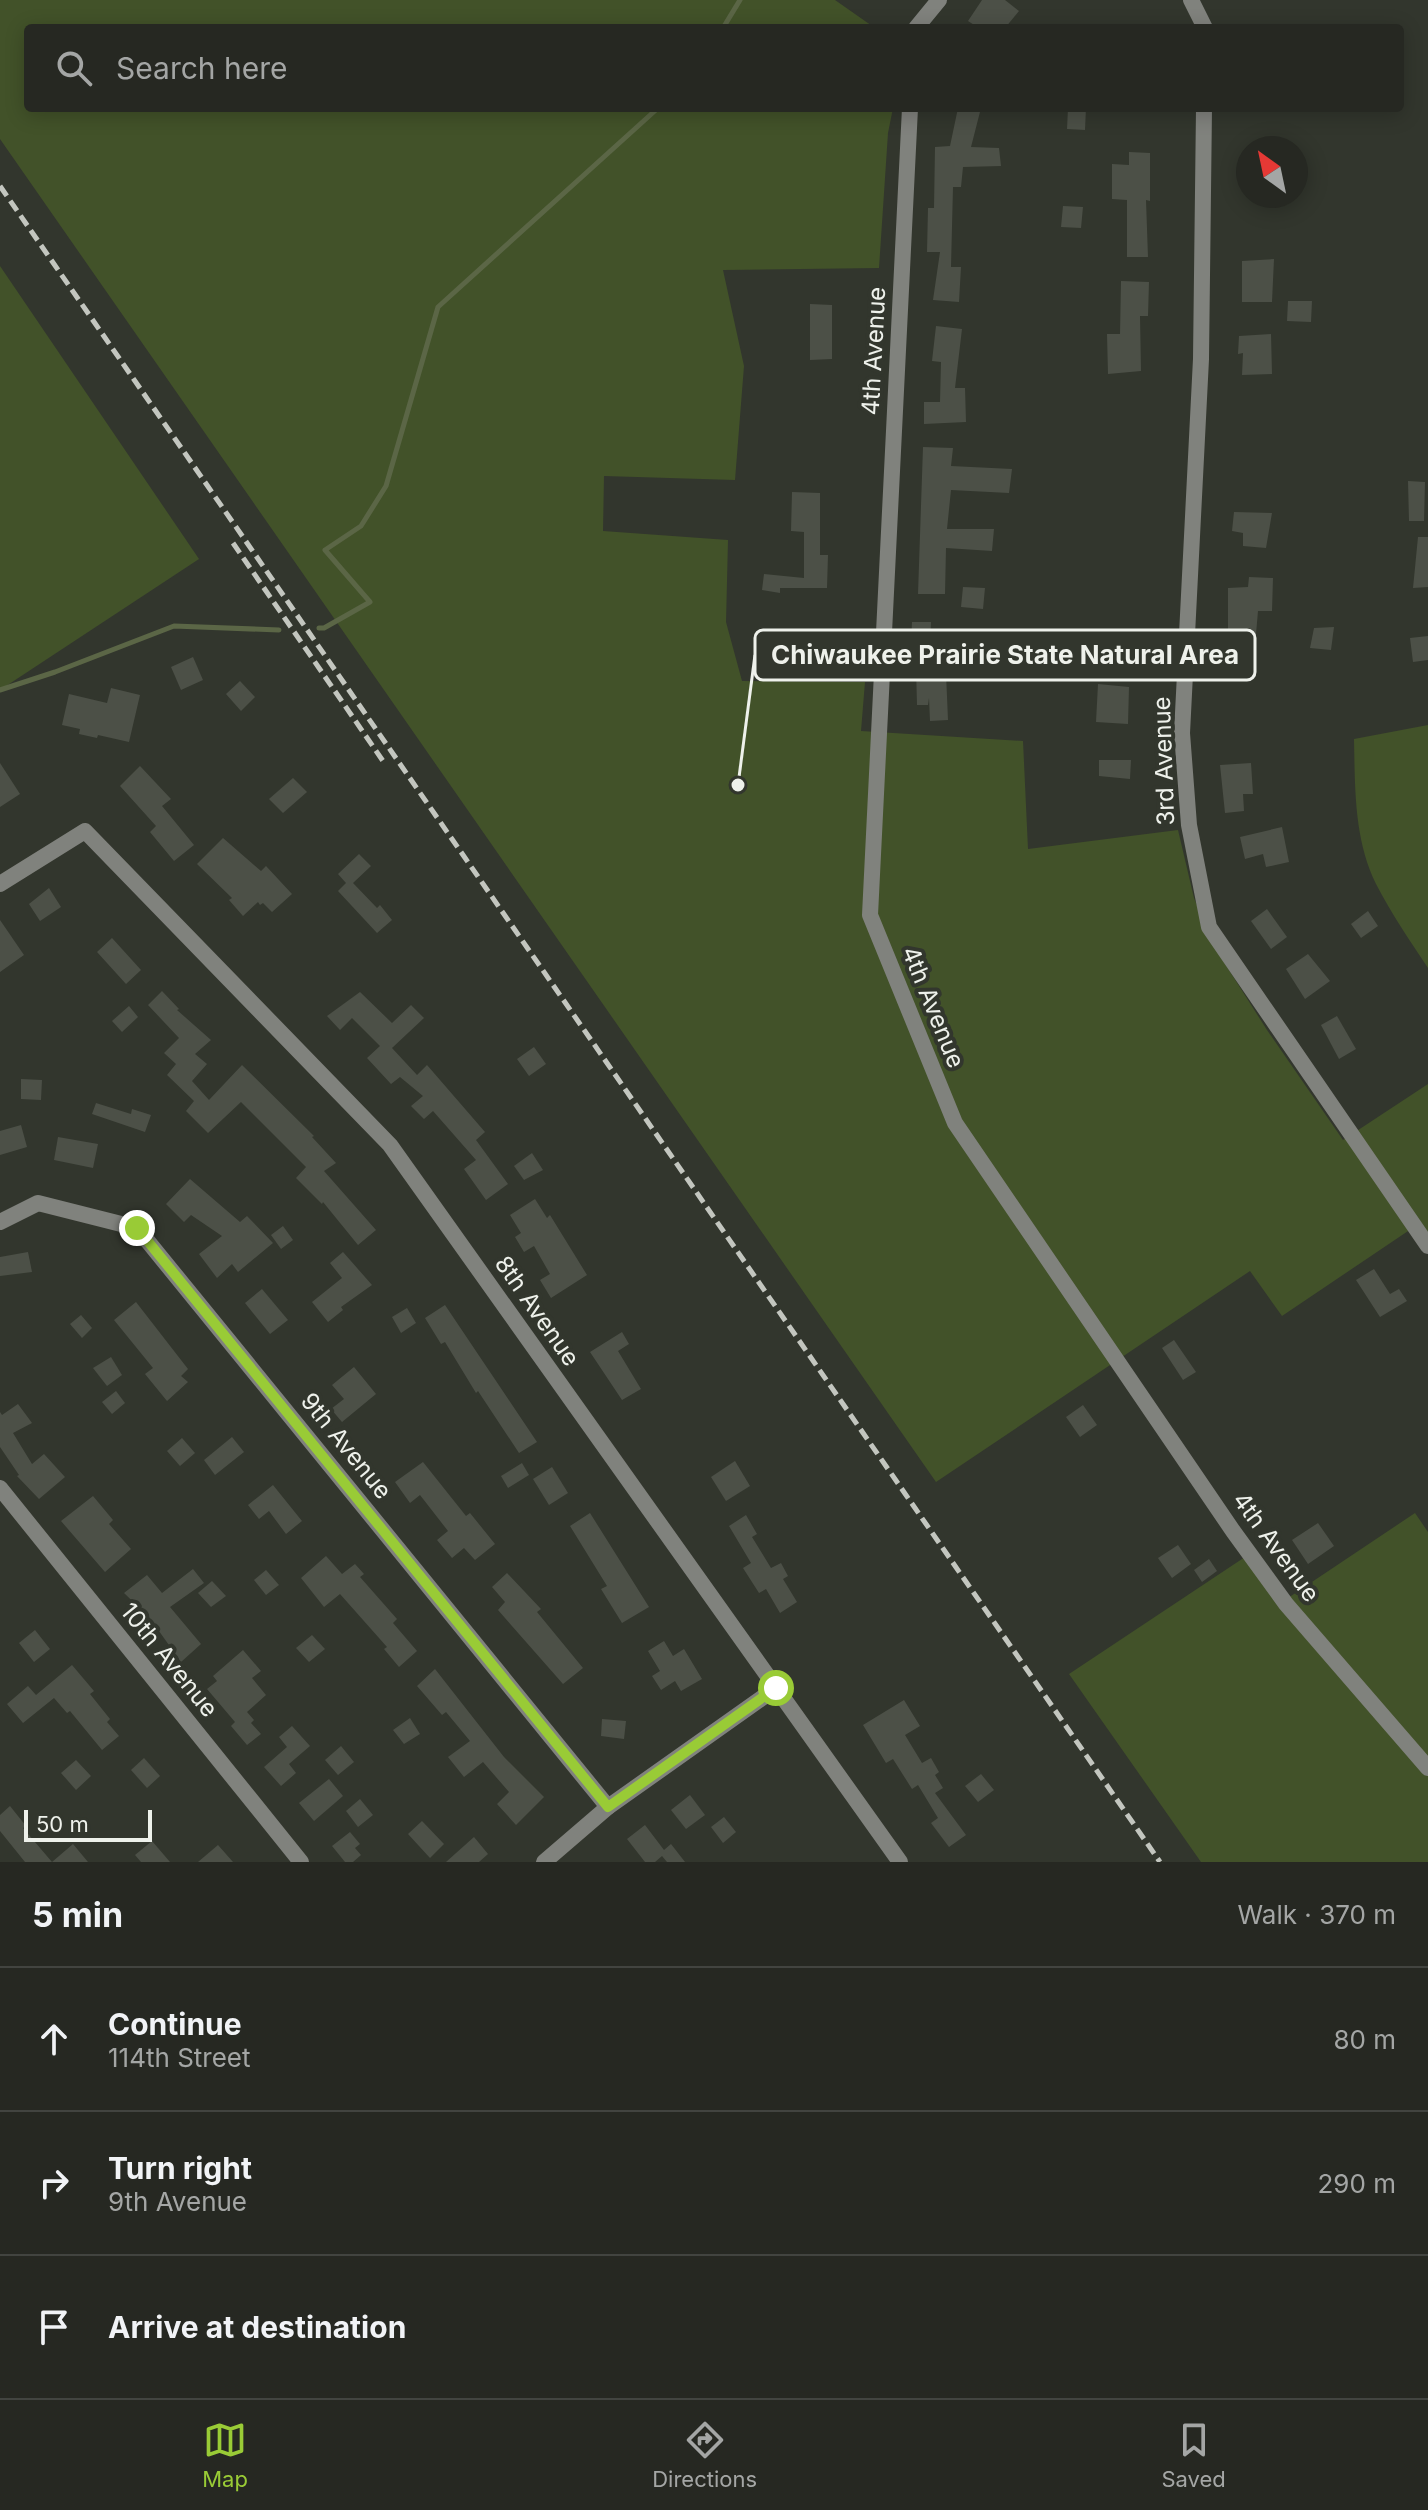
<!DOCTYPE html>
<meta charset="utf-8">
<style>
:root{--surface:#262822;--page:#32342f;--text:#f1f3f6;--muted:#a4a6a5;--line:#424440;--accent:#99cb36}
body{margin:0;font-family:Inter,sans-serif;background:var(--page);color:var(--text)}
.compass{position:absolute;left:1236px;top:136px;width:72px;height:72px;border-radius:50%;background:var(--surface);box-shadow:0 4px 20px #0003;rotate:327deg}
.scale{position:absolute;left:24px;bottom:20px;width:128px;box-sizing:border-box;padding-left:8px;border:4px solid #eef1eb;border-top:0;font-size:22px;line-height:28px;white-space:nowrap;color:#eef1eb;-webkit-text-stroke:6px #32362d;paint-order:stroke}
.stop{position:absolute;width:24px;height:24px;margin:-18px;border:6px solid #99cb36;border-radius:50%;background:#fff}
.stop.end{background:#99cb36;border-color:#fff;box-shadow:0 2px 8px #0008}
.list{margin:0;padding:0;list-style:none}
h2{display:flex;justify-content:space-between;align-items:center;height:104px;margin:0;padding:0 32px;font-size:34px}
h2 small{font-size:26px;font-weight:400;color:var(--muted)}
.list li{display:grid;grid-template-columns:52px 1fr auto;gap:24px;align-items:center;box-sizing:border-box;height:144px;padding:0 32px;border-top:2px solid var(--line)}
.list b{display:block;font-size:30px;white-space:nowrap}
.list p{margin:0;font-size:26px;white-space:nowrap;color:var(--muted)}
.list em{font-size:26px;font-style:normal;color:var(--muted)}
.icon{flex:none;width:44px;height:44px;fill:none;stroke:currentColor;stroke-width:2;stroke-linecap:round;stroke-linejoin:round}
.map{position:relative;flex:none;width:1428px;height:1862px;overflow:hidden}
.search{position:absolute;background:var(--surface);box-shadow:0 4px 20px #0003;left:24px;right:24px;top:24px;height:88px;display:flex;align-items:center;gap:20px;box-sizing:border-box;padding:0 28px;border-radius:8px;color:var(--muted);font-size:30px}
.sheet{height:536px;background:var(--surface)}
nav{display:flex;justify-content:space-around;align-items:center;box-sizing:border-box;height:112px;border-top:2px solid var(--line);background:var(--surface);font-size:22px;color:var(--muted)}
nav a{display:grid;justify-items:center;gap:4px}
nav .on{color:var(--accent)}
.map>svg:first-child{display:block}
</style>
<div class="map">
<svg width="1428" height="1862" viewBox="0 0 1428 1862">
<rect width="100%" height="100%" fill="#32362d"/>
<g fill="#425229">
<polygon points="0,0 835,0 875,28 28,28 28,108 893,108 888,133 879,268 723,270 744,366 735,480 604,476 603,531 728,540 726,622 742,681 865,682 861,731 1023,741 1028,849 1178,830 1194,898 1215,948 1267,1030 1343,1140 1428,1084 1428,1234 1420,1223 1282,1316 1250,1271 936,1482 0,139"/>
<polygon points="0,266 199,559 0,690"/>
<path d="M 1428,725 L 1428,968 C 1410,941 1391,913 1376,884 C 1354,839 1355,788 1354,739 Z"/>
<polygon points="1415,1513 1428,1532 1428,1862 1201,1862 1069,1674 1245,1557 1279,1604"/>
</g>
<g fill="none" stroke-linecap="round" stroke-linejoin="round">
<g stroke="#5b6646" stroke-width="5">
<polyline points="723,28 740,0"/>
<polyline points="319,628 324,628 370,602 325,550 361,526 386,486 438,307 658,108"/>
<polyline points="0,690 55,672 174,626 279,630"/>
</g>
</g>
<g fill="#4c5047">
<polygon points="982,0 1005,0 1019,11 1005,28 979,28 968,21"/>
<polygon points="958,108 981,108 971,147 999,148 1001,166 963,167 961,187 953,187 951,267 961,267 959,302 933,300 940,252 927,252 928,208 934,208 935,147 950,146"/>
<polygon points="1068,108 1086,108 1085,130 1067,129"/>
<polygon points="1129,152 1150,153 1150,201 1146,200 1148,257 1127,257 1127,200 1112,199 1112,164 1129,165"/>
<polygon points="1063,206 1083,207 1081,228 1061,227"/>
<polygon points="1274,259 1272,302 1242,302 1242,261"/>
<polygon points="1121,281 1149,282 1148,316 1140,316 1141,371 1108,374 1107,334 1120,334"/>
<polygon points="1288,301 1312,301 1311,322 1287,321"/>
<polygon points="810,304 832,305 832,359 810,360"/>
<polygon points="936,326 962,329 955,388 965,388 966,422 924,424 924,402 940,402 941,362 932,361"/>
<polygon points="1271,334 1272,374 1242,375 1243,353 1238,354 1239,336"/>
<polygon points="923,447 953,448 951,466 1012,469 1009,493 951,490 947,529 994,529 992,551 946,548 945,594 918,594"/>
<polygon points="1408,481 1425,482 1424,521 1409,521"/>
<polygon points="792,492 820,493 820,555 828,555 827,588 780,588 780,593 762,590 764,574 804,578 804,532 791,531"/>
<polygon points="1234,512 1272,513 1266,548 1243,546 1243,533 1232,531"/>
<polygon points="1418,537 1428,537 1428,587 1413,588"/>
<polygon points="1249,577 1273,578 1272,611 1258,611 1253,669 1222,667 1225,632 1228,632 1228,588 1248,587"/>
<polygon points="963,587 985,588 983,609 961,607"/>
<polygon points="912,622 931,622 929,674 946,673 948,720 930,721 929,698 928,705 917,705 916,667 910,667"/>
<polygon points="1334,627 1331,650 1310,648 1314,628"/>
<polygon points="1428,636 1428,660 1413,662 1410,638"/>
<polygon points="193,657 203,680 181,690 171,667"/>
<polygon points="240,681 255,697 241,711 226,694"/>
<polygon points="1098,684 1129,687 1128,724 1096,722"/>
<polygon points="111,688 140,695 129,742 98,735 97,738 79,734 80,729 62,725 69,694 107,703"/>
<polygon points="1099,760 1131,760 1130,779 1099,776"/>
<polygon points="0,763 20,794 0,807"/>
<polygon points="1251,763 1253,794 1243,794 1244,811 1225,813 1220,765"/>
<polygon points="140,766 171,799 162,806 194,845 174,861 150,832 156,826 120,786"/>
<polygon points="293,778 307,792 283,813 269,799"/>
<polygon points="1282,827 1289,862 1266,867 1263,854 1245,859 1240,837"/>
<polygon points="223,838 261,871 266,866 292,894 272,912 263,903 260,905 258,902 243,916 229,900 232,898 197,864"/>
<polygon points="359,854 371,866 353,883 377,908 380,905 392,920 377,933 338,891 346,883 338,874"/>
<polygon points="49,888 61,907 40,921 29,904"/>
<polygon points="1267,909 1287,937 1271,949 1251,921"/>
<polygon points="1368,911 1378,926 1361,938 1351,924"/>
<polygon points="0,920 24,955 0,972"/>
<polygon points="112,938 141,970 126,984 97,952"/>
<polygon points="1308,954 1330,981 1305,999 1286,969"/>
<polygon points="162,991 179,1009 177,1010 211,1040 195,1054 207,1064 192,1081 209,1100 242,1065 314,1136 312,1137 336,1163 324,1171 376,1230 358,1245 323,1202 322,1204 296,1178 306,1167 241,1102 208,1133 186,1111 194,1101 167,1075 176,1064 164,1053 179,1038 148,1005"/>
<polygon points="360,992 392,1023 411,1005 424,1018 392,1048 417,1075 427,1065 485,1132 476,1140 508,1184 486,1200 464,1169 476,1160 433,1111 424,1119 411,1106 423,1096 400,1077 391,1084 367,1058 380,1046 352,1018 340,1030 327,1016"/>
<polygon points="129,1006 138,1017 122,1032 112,1021"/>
<polygon points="1337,1016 1356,1049 1339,1059 1321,1025"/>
<polygon points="534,1047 546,1064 529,1076 517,1059"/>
<polygon points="21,1079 42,1080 41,1100 21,1099"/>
<polygon points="96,1103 131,1114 132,1109 151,1115 145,1132 92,1114"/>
<polygon points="21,1125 27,1147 0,1155 0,1131"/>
<polygon points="58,1137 98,1144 93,1168 54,1160"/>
<polygon points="532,1153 543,1170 524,1180 514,1166"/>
<polygon points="190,1179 240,1222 247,1216 273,1243 238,1272 232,1264 217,1278 199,1254 222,1236 191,1215 184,1222 166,1204"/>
<polygon points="535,1199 547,1218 550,1215 587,1275 551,1298 540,1280 550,1274 534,1246 524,1252 515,1237 521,1233 510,1215"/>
<polygon points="283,1226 293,1240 281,1249 271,1235"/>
<polygon points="28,1252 32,1272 0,1276 0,1257"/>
<polygon points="343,1252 372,1285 341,1307 343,1310 328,1322 312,1302 342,1278 330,1263"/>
<polygon points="1374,1269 1390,1294 1399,1289 1407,1301 1380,1317 1356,1280"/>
<polygon points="262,1289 288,1320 270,1334 245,1303"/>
<polygon points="136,1302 188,1369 181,1376 188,1382 167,1401 145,1374 153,1368 114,1320"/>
<polygon points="445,1305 537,1442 519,1453 478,1391 476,1393 445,1342 441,1344 425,1318"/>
<polygon points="407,1308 416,1323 401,1333 392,1317"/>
<polygon points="81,1315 92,1328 82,1338 70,1324"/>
<polygon points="622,1332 629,1344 618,1351 641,1389 622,1400 590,1352"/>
<polygon points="1174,1340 1196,1372 1183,1380 1162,1348"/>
<polygon points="111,1357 122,1375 107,1386 93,1368"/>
<polygon points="354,1367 376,1394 342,1422 331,1409 344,1399 332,1385"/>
<polygon points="116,1391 125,1403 112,1414 102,1402"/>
<polygon points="18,1404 32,1423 13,1433 32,1464 44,1454 65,1477 39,1499 17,1476 19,1475 0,1447 0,1412 2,1415"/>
<polygon points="1083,1405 1097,1425 1080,1437 1066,1417"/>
<polygon points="232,1437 244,1452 215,1475 204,1460"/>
<polygon points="182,1438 195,1453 180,1466 167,1451"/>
<polygon points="735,1461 750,1486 726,1501 711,1477"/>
<polygon points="423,1462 466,1516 470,1513 495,1544 475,1560 464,1548 452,1558 437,1540 448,1531 420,1495 410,1503 395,1482"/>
<polygon points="522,1463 529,1475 508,1488 501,1476"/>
<polygon points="552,1467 568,1493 549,1505 533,1479"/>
<polygon points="273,1485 302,1521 286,1534 269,1511 259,1519 248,1505"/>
<polygon points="93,1496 113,1520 109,1524 131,1549 105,1572 61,1521"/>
<polygon points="590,1513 649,1607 622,1623 601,1589 607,1586 570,1526"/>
<polygon points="746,1515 757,1534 752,1537 771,1568 781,1563 788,1576 783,1579 797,1602 780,1613 766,1589 759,1593 743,1568 751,1563 729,1526"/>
<polygon points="1318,1523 1334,1546 1308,1564 1292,1540"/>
<polygon points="1178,1545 1191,1564 1172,1578 1158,1558"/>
<polygon points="326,1556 342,1574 355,1564 364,1574 360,1577 397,1619 393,1623 417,1651 399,1667 384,1649 387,1647 340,1594 324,1607 301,1578"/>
<polygon points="1209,1559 1217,1571 1202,1582 1194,1570"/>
<polygon points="193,1569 204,1583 170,1607 201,1644 181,1662 149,1617 124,1593 147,1575 162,1593"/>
<polygon points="266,1570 279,1585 266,1595 254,1580"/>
<polygon points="507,1573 541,1609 537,1612 583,1668 563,1684 498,1610 505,1602 492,1587"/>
<polygon points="212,1581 226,1596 211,1607 198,1593"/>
<polygon points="35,1630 50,1649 34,1662 19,1643"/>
<polygon points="312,1635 325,1649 309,1662 296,1648"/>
<polygon points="664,1641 673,1656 684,1649 702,1679 681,1691 675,1681 661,1690 652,1676 660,1671 648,1651"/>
<polygon points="243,1650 261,1671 252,1678 266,1695 247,1712 254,1720 251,1723 261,1734 247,1745 231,1726 235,1722 207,1689 217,1681 213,1676"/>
<polygon points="72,1665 94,1691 90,1694 110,1719 107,1722 119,1736 102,1750 70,1711 67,1713 54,1698 23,1723 7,1704 28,1686 36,1695"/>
<polygon points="435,1669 504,1757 544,1797 516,1825 497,1804 509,1792 483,1762 464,1777 448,1757 470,1741 446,1712 442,1715 417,1686"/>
<polygon points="904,1700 920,1726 905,1735 922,1763 931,1758 939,1772 935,1775 943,1788 935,1793 966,1835 949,1847 931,1823 938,1818 918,1785 912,1789 893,1759 886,1763 863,1725"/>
<polygon points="410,1718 420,1734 404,1744 393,1730"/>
<polygon points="602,1719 626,1721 624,1739 601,1736"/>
<polygon points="292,1726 310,1746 289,1764 296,1773 281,1786 264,1767 287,1747 279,1737"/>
<polygon points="341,1746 354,1762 338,1775 325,1760"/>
<polygon points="144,1758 160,1776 147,1788 131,1770"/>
<polygon points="76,1760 91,1776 76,1790 61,1773"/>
<polygon points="981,1774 994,1790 978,1802 965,1786"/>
<polygon points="329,1779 343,1796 314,1821 299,1803"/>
<polygon points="690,1795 705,1815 686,1829 671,1810"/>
<polygon points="360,1799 373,1815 358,1827 346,1811"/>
<polygon points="10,1806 26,1826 23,1828 52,1862 73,1844 88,1862 25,1862 0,1831 0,1815"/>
<polygon points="724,1817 736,1832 723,1843 711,1827"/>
<polygon points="422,1821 444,1844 430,1858 408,1834"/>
<polygon points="645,1825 664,1850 671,1844 685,1862 667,1862 662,1856 655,1862 645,1862 627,1839"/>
<polygon points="350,1832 360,1844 355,1848 361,1855 353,1862 345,1862 332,1846"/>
<polygon points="474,1837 488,1854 479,1862 446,1862"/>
<polygon points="152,1841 170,1862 141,1862 135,1855"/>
<polygon points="218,1845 233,1862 198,1862"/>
</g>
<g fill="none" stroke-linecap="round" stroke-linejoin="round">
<g stroke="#80827d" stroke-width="16">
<polyline points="1191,0 1205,28"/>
<polyline points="916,28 939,0"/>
<polyline points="910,108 870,915 955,1123 1233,1531 1286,1604 1428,1768"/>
<polyline points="1204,108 1201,359 1182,733 1189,825 1209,927 1428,1246"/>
<polyline points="0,884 85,831 390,1145 900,1862"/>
<polyline points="0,1222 38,1203 137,1228 608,1807"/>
<polyline points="0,1488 301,1862"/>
<polyline points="544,1862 608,1807 776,1688"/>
</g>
<g stroke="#c3c6bf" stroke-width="5" stroke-dasharray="12 6" stroke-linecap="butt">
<polyline points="0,186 1160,1862"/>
<polyline points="233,543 383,761"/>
</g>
</g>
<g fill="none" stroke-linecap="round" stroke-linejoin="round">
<polyline stroke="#99cb36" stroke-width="10" points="137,1228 608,1807 776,1688"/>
</g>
<g text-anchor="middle" stroke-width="8" stroke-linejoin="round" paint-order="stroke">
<g font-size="24" fill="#eef1eb" stroke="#32362d">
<text transform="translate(874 351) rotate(-87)" y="8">4th Avenue</text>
<text transform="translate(1164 761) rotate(-92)" y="8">3rd Avenue</text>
<text transform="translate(933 1007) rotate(68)" y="8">4th Avenue</text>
<text transform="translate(537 1311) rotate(55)" y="8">8th Avenue</text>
<text transform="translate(346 1446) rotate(51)" y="8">9th Avenue</text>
<text transform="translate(1276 1547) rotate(54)" y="8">4th Avenue</text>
<text transform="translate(169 1660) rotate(51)" y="8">10th Avenue</text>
</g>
</g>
<path fill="none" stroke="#eef1eb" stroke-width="3" d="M738 785L755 655"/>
<circle fill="#eef1eb" stroke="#32362d" stroke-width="3" cx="738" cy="785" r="8"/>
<rect fill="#32362d" stroke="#eef1eb" stroke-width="3" x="755" y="630" width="500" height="50" rx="8"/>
<g font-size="26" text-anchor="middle" font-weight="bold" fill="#eef1eb">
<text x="1005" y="664">Chiwaukee Prairie State Natural Area</text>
</g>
</svg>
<svg class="compass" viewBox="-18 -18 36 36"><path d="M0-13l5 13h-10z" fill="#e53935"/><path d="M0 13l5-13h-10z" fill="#a4a6a5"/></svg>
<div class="scale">50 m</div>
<div class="stop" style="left:776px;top:1688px"></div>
<div class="stop end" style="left:137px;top:1228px"></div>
<div class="search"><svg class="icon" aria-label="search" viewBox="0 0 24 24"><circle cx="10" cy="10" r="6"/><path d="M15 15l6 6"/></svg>Search here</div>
</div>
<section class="sheet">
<h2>5 min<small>Walk · 370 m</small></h2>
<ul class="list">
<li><svg class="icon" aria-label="ahead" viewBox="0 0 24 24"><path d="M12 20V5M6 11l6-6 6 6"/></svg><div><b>Continue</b><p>114th Street</p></div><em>80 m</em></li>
<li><svg class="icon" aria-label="right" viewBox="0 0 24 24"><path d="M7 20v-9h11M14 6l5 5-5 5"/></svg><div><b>Turn right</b><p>9th Avenue</p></div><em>290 m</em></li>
<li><svg class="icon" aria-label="arrive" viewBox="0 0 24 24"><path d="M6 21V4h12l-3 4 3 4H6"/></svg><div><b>Arrive at destination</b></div></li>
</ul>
</section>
<nav>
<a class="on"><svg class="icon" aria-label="map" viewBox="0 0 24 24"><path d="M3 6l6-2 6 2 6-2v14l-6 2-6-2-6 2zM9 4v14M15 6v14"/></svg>Map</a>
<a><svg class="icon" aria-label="directions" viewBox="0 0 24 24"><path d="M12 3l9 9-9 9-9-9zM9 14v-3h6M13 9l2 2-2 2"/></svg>Directions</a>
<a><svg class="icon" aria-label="saved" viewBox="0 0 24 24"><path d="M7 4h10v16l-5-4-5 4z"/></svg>Saved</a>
</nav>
